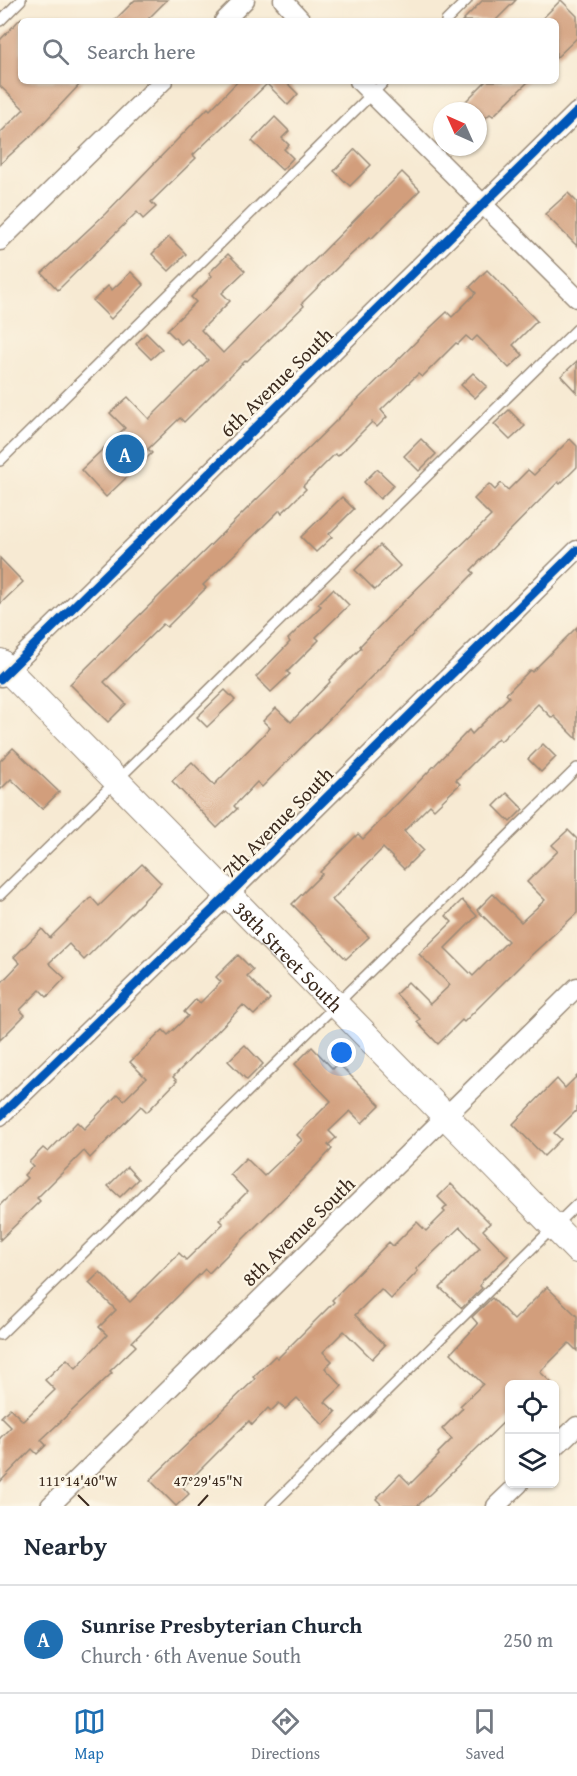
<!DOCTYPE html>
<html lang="en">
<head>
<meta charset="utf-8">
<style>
	:root { --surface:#fff; --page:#f6f6f7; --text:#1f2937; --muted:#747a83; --line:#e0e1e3; --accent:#1f6fb2 }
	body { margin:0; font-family:"Gentium Book Plus",serif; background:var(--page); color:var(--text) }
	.controls { position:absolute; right:18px; bottom:18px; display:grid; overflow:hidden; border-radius:9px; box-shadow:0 2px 4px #0004 }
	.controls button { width:54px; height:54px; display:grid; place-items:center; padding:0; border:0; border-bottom:2px solid var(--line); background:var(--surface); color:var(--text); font:30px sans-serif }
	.compass { position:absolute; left:433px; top:102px; width:54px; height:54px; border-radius:50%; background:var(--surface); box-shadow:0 2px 4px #0004; rotate:315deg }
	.you { position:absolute; left:342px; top:1053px; width:21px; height:21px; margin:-15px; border:4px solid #fff; border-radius:50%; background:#1a73e8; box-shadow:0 0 0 9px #1a73e833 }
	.badge { display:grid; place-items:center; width:39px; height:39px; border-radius:50%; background:var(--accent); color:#fff; font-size:20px; font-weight:700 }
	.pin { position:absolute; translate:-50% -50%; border:3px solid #fff; box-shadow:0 2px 6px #0006 }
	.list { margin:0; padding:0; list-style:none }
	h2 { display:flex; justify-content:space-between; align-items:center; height:78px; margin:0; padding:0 24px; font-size:26px }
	h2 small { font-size:20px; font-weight:400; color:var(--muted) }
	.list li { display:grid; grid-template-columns:39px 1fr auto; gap:18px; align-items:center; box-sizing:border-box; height:108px; padding:0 24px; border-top:2px solid var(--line) }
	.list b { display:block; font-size:22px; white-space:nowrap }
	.list p { margin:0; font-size:20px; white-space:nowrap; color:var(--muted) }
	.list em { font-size:20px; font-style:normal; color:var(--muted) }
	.icon { flex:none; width:33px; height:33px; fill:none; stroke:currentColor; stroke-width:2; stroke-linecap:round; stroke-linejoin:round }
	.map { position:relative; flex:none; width:577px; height:1506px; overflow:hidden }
	.search { position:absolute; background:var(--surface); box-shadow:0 2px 4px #0004; left:18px; right:18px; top:18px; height:66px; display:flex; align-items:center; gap:15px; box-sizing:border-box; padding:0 21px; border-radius:9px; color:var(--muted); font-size:22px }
	.sheet { height:186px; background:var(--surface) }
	nav { display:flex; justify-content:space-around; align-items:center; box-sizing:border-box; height:84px; border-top:2px solid var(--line); background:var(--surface); font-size:16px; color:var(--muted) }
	nav a { display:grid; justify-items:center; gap:3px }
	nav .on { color:var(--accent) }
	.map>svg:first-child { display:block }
</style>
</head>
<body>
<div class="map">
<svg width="577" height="1506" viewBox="0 0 577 1506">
	<rect width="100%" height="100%" fill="#fcf5e5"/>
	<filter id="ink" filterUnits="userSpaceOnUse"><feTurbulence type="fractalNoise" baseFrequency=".0167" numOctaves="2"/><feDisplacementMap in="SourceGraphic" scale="12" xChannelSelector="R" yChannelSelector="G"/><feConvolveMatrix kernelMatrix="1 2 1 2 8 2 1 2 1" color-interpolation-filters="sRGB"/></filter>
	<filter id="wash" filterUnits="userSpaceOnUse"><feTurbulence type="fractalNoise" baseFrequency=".008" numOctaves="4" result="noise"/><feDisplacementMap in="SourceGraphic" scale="24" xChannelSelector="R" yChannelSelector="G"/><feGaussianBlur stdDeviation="1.35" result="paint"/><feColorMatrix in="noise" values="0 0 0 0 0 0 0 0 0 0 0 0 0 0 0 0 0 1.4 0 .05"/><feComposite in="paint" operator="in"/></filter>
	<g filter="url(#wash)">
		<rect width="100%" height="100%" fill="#f7ead3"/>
		<g id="blocks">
			<g fill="#d29e7b">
				<polygon points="135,0 167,0 146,21 114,21"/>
				<polygon points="483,0 516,0 495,21 462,21"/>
				<polygon points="561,0 577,16 577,38 556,58 556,21 540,21"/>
				<polygon points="21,18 21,81 83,81 34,133 0,164 0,133 24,109 0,86 0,40"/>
				<polygon points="238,81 285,81 298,94 288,105 267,84 193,155 196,158 151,202 156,207 143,219 137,212 58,290 42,273 105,214 208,108 210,110"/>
				<polygon points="486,81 529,81 493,116 490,114 482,121 478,117 478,111 472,111 464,103"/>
				<polygon points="275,117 289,131 282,138 289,145 284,149 293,158 282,170 252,141"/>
				<polygon points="355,149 371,165 350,186 334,171"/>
				<polygon points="402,172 420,190 371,239 370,237 341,264 302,303 304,306 247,361 246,360 184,422 180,418 148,449 152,453 106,497 81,470 125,428 110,413 128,397 149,419 208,360 187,339 181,344 167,330 196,302 191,297 212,276 209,273 228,254 245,271 222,293 230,301 201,330 223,353"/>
				<polygon points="568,193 577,202 577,246 545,214"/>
				<polygon points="169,237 186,254 169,271 152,254"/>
				<polygon points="487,270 537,321 513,345 523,355 509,368 477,336 472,341 466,336 458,344 456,343 422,377 418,374 381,410 387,417 377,427 372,422 338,456 335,454 303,486 306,489 282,513 280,510 203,585 206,588 167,627 163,624 104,682 126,704 108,722 70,684 431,327 447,312 452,317 476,293 470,287"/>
				<polygon points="131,272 144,285 111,319 93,301 108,286 112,290"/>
				<polygon points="146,333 162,349 151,359 136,344"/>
				<polygon points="577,361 577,393 561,376"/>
				<polygon points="473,373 487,386 475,398 461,385"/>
				<polygon points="509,410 525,426 510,440 494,424"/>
				<polygon points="421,439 436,454 419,471 404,456"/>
				<polygon points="570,439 577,446 577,467 560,484 558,482 471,570 474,573 262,787 257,782 234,806 237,809 217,828 172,781 192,762 214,785 270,728 263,721 276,708 291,722 330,682 329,680 361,648 360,646 392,613 491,516 474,499 489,484 495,490 501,483 508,490 528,470 534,475"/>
				<polygon points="377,469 394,485 380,499 364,482"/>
				<polygon points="342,497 354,509 329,534 332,537 316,552 301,537"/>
				<polygon points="380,545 400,566 375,590 355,570"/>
				<polygon points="0,558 23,582 0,604"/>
				<polygon points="333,589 349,605 316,637 319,640 287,672 290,674 271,692 256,677 290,642 288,639 321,606 318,604"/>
				<polygon points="577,627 577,739 554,716 552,718 538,704 501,741 498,738 456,780 460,784 434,809 430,805 404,831 423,850 404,869 383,848 332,900 369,937 346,959 292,904 322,874 320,872 358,834 363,839 469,730 472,734 509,697 506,694 530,670 532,672"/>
				<polygon points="225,690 235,700 207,727 197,717"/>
				<polygon points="543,744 556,757 541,772 528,759"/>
				<polygon points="13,748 59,792 42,809 11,779 0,790 0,761"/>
				<polygon points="507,793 523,809 510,822 494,806"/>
				<polygon points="568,830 577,839 577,913 526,960 464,1022 462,1020 438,1044 417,1022 420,1019 396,994 408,982 430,1004 450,985 419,954 452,922 446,916 462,900 477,916 445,948 473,976 508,941 477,910 493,894 521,922 545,900 527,882 558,851 552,845"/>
				<polygon points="142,864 161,883 84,960 69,944 49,963 65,978 47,997 40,990 20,1010 25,1015 0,1040 0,984 20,963 14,957 42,929 50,938 91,897 99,906"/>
				<polygon points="238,955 253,970 247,976 270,999 254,1015 243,1005 173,1077 177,1081 147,1112 141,1106 90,1158 84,1151 37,1198 40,1201 0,1240 0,1205 27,1178 24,1175 33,1166 29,1162 43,1148 48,1152 77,1122 84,1129 118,1094 124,1100 146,1078 130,1062 163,1030 168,1035 188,1016 184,1012 196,999 200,1003 221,982 216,977"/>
				<polygon points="245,1045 263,1064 247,1080 228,1061"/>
				<polygon points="312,1047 333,1069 338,1063 380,1105 362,1123 350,1111 329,1131 336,1138 328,1145 332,1149 308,1174 209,1273 205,1269 132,1342 136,1346 110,1371 112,1373 41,1440 46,1445 37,1454 32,1449 0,1482 0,1438 11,1427 1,1417 10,1408 23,1421 55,1390 45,1380 67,1359 76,1368 107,1335 99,1327 116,1310 89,1283 100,1272 130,1302 179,1253 186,1260 223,1224 219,1220 247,1192 230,1174 246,1158 264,1176 302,1140 297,1135 331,1101 295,1064"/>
				<polygon points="577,1076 577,1110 554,1133 561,1139 544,1156 513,1124 557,1079 565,1088"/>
				<polygon points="127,1167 138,1179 120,1197 108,1186"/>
				<polygon points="451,1184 490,1223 483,1230 508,1256 482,1281 480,1286 482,1288 462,1308 440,1288 480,1248 460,1227 416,1269 418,1271 391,1299 381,1289 355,1315 385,1345 372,1359 344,1331 323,1352 332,1361 325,1368 342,1386 325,1402 336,1412 323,1425 297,1398 285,1409 279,1403 271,1411 268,1408 252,1425 249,1421 183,1487 189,1494 176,1506 150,1480 255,1379 253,1377 275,1356 278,1358 334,1302 332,1300 389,1242 393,1246 417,1222 426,1231 445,1212 443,1210 447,1206 438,1197"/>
				<polygon points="547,1287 577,1316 577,1351 569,1343 540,1372 553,1384 510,1384 510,1416 431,1493 417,1506 383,1506 376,1499 400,1474 410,1484 439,1455 438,1453 452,1439 442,1429 463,1408 460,1406 483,1384 451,1353 478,1324 472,1317 492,1298 514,1320"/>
			</g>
		</g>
	</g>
	<g filter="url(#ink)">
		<use href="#blocks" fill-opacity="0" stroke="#998a78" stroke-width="1.5"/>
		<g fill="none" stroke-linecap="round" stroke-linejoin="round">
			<g stroke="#998a78" stroke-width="12">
				<g id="service">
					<polyline points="0,21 21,0"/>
					<polyline points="446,21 467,0"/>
					<polyline points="0,461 385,81"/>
					<polyline points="0,895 577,329"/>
					<polyline points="0,1335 577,768"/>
					<polyline points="271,1506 577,1204"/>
				</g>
			</g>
			<g stroke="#998a78" stroke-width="21">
				<g id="minor">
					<polyline points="283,0 302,21"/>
					<polyline points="224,21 245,0"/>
					<polyline points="359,81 577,298"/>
					<polyline points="0,241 163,81"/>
					<polyline points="1,677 577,112"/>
					<polyline points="0,1116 229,894 577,550"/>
					<polyline points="554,1448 577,1426"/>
					<polyline points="50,1506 577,987"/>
					<polyline points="496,1506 519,1484"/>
				</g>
			</g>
			<g stroke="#998a78" stroke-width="28">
				<g id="secondary">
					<path id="s1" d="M0,662L577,1250"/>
				</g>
			</g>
			<use href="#service" stroke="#fff" stroke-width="9"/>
			<use href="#minor" stroke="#fff" stroke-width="18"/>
			<use href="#secondary" stroke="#fff" stroke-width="26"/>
			<g stroke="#fcf5e5" stroke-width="13">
				<g id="cycleway">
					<polyline points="0,679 577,112"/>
					<polyline points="0,1116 229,894 577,550"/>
				</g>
			</g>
			<use href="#cycleway" stroke="#0057b8" stroke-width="9"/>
		</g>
	</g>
	<path fill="none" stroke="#3b2a1e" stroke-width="2" d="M78,1495L89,1506M198,1506L208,1495"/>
	<g text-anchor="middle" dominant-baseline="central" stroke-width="4.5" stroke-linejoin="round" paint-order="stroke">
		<g font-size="20" fill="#3b2a1e" stroke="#fcf5e5">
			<text transform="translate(276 382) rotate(-44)">6th Avenue South</text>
			<text transform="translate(277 822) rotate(-45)">7th Avenue South</text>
			<text stroke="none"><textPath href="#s1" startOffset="412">38th Street South</textPath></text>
			<text transform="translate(298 1231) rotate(-44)">8th Avenue South</text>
		</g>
	</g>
	<g font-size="15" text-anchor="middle" fill="#3b2a1e" stroke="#fcf5e5" stroke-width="4.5" stroke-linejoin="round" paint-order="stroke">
		<text x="208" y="1486">47°29'45"N</text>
		<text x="78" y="1486">111°14'40"W</text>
	</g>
</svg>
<div class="controls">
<button><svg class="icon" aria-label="locate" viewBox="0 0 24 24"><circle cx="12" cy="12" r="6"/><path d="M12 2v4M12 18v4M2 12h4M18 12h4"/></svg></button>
<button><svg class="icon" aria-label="layers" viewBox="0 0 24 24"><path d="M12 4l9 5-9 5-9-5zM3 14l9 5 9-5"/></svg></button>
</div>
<svg class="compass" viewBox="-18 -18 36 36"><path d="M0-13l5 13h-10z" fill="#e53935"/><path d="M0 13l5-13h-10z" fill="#747a83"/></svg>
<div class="you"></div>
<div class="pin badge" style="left:125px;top:454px">A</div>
<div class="search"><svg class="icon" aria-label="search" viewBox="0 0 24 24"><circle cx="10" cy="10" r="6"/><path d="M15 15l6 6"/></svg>Search here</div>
</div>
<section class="sheet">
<h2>Nearby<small></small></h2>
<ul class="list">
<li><span class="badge">A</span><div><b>Sunrise Presbyterian Church</b><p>Church · 6th Avenue South</p></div><em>250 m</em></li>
</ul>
</section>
<nav>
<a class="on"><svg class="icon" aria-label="map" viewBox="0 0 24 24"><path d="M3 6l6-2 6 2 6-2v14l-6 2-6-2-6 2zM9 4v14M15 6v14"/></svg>Map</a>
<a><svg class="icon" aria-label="directions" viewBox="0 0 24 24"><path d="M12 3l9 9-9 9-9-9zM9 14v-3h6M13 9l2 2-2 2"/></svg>Directions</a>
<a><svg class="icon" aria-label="saved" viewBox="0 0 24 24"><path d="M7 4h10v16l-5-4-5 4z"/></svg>Saved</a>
</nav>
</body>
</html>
